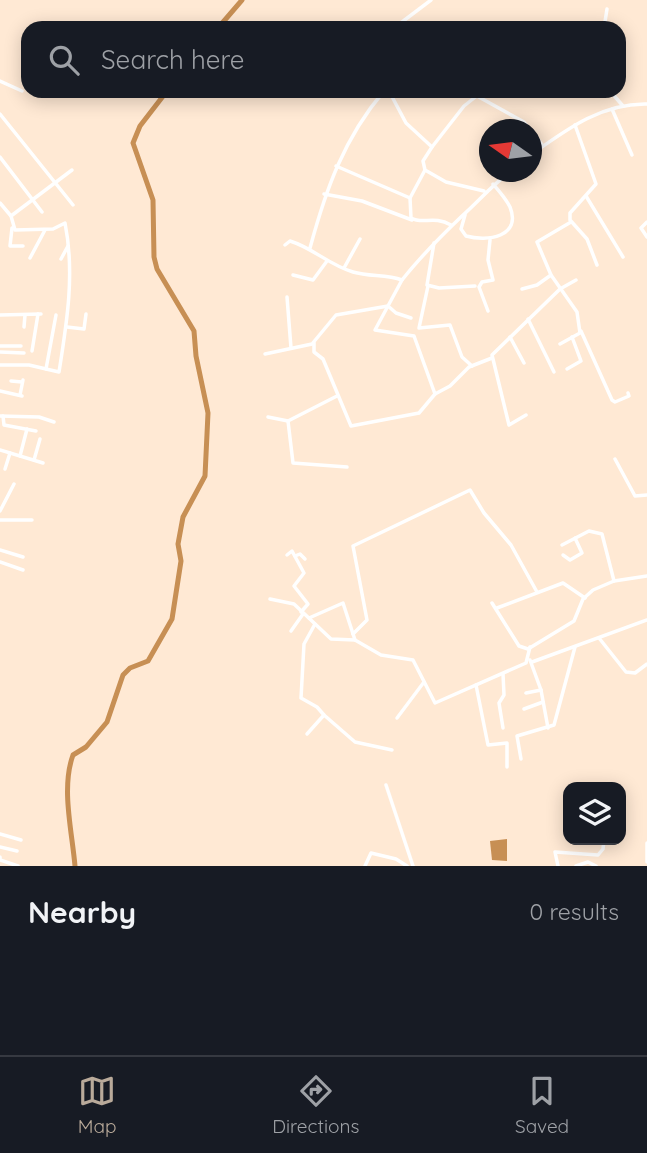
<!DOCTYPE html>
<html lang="en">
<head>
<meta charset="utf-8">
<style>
	:root { --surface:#171b24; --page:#242831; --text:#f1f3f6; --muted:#9ea1a6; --line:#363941; --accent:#b9aa9a }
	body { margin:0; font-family:Quicksand,sans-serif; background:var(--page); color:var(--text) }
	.controls { position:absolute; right:21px; bottom:21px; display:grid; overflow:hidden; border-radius:14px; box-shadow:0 4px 18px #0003 }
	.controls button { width:63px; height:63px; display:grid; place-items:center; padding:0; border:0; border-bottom:2px solid var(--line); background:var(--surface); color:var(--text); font:35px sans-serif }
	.compass { position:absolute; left:479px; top:119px; width:63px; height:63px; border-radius:50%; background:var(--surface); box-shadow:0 4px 18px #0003; rotate:284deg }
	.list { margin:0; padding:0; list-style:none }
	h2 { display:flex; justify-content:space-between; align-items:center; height:91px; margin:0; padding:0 28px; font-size:30px }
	h2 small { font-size:23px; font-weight:400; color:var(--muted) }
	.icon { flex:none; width:38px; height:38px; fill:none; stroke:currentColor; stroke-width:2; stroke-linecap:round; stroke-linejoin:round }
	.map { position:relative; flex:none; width:647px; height:866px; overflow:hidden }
	.search { position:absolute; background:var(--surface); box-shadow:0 4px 18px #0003; left:21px; right:21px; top:21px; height:77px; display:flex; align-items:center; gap:18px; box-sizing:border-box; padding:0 24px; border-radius:21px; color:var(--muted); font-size:26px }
	.sheet { height:189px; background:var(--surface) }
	nav { display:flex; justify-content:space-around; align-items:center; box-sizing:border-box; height:98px; border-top:2px solid var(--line); background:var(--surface); font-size:19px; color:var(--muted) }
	nav a { display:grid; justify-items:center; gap:4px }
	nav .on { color:var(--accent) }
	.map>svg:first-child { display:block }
</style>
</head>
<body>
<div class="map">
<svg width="647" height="866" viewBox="0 0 647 866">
	<rect width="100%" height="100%" fill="#ffe9d4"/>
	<polygon fill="#c78f54" points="507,839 507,861 492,860 490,841"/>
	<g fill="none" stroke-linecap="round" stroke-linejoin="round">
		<g stroke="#c78f54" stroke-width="5">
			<polyline points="218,28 242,0"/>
			<path d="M75,866C72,831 61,788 73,755L86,747L107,722L123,675L130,668L148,661L172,619L181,561L178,544L183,517L205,476L208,413L196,356L194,331L157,269L154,257L153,200L133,143L140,126L167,91"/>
		</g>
		<g stroke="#fff" stroke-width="3.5">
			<polyline points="394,28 431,0"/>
			<polyline points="604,28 607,9"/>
			<polyline points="0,81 22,91"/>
			<polyline points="389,91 406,123 432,147 423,161 425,170 446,182 484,191"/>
			<polyline points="533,91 535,93"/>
			<polyline points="610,91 623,106"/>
			<polyline points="477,96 524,122 530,130"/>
			<polyline points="612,109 632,155"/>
			<polyline points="0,114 73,205"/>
			<polyline points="575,125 596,184 570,213 570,220 587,239 597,265"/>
			<polyline points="532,131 543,146"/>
			<polyline points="432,147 464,106 483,91"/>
			<path d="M532,154C567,129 602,103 647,104"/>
			<polyline points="0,157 42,212"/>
			<polyline points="336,166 410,198"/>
			<path d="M425,170L410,198L411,218C423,225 433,215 451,225"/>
			<polyline points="324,194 362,201 412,220"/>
			<polyline points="586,196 623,257"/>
			<path d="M0,203L11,216L15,230L53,229L65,223C75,273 67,322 59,372L29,365H0"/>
			<path d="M465,215L461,229L466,236C487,242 522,237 510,207C506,199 499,191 493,184"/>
			<polyline points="11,216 72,170"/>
			<polyline points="647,222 641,228 647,237"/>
			<polyline points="12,228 10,246 23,246"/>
			<polyline points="434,243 427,285 439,288 475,286"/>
			<path d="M285,245L290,241C313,248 329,265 353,272C370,277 386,274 402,280C421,256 440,237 462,216C479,201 491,186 510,172"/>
			<path d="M310,248C326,189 344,138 384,91"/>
			<polyline points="30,258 45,230"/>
			<polyline points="61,259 68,246"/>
			<polyline points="344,268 360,239"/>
			<polyline points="293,275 313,280 327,261"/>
			<polyline points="402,280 375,330 414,336 435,394 450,386 469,367 492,358"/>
			<polyline points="428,286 419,328 450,325 462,357 472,366"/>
			<polyline points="522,289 537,285 551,275"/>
			<polyline points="287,297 291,348"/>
			<polyline points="488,311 479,287 482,282 493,280 488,260 490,240"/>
			<polyline points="0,315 41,314"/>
			<polyline points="528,319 554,372"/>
			<polyline points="24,327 25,315"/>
			<polyline points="67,327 84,329 86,314"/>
			<polyline points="581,331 612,400 615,402 629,396 628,393"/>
			<polyline points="510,337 524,363"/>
			<polyline points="314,343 314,352 323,359 351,426 419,413 435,394"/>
			<polyline points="560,344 580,333 577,312 551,275 537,242 571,222"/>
			<polyline points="0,346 21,346"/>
			<polyline points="32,351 38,314"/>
			<polyline points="0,352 24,353"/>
			<polyline points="265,354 312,344 336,315 388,306 396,313 411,318"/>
			<polyline points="46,369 56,315"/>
			<polyline points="567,369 581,361 572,337"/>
			<polyline points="11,381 22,382"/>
			<polyline points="0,391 22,396"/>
			<polyline points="20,395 23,380"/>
			<polyline points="337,396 288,421 293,463 347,467"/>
			<polyline points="526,415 509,425 492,355 560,289 576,280"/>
			<polyline points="0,416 39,417 54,422"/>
			<polyline points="3,416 4,425 36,431"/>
			<polyline points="268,417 288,421"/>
			<polyline points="0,450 43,463"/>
			<polyline points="20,456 27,429"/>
			<polyline points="615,459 635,496 647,495"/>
			<polyline points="34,460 40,439"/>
			<polyline points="5,469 10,453"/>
			<polyline points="0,511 14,484"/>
			<polyline points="0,520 32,520"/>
			<polyline points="562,545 589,531 602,534 614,581"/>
			<polyline points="0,550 23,557"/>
			<polyline points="287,555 292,551 304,573 294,586 308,604 301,612"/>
			<polyline points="563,555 570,560 582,553 575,538"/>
			<polyline points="295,556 300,554 305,559"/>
			<polyline points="0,562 23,570"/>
			<polyline points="270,599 294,604 331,639 355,640 381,655 413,660 435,703 526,663 530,647"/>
			<polyline points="492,603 519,646 528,649 574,621 583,599 593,590 614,581 647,576"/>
			<polyline points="497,608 563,583 585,598"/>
			<polyline points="309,618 343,603 355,640"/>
			<polyline points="315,624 304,644 301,698 317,707 324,715"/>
			<polyline points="291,631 303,614"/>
			<polyline points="353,634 367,620 353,546 470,490 484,513 511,545 537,592"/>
			<polyline points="599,638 626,672 635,673 647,664"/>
			<polyline points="530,660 541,690 548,728"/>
			<polyline points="532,662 647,620"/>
			<polyline points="503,674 504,695 499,703 503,728"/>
			<polyline points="476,685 488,745 507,743 507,767"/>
			<polyline points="526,693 541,690"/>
			<polyline points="524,709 543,702"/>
			<polyline points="397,718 424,682"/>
			<polyline points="307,734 324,715 355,742 392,750"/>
			<polyline points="521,759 517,736 554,725 575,647"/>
			<polyline points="386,785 413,866"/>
			<polyline points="0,834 21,840"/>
			<polyline points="647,843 647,862"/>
			<polyline points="0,847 17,851"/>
			<polyline points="0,857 0,860 18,866"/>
			<polyline points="365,866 371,853 396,859 407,866"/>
			<polyline points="558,866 555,852 598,855 603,849 604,840"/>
			<polyline points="576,866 588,862 596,866"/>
		</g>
	</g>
</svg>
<div class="controls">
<button><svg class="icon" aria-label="layers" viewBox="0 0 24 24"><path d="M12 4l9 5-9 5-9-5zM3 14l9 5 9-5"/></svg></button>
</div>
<svg class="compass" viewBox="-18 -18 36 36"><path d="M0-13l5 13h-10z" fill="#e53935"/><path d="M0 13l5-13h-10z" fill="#9ea1a6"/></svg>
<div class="search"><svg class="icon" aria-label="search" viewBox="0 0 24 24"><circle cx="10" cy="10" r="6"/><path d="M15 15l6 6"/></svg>Search here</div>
</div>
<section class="sheet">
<h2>Nearby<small>0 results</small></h2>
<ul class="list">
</ul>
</section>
<nav>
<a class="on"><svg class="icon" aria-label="map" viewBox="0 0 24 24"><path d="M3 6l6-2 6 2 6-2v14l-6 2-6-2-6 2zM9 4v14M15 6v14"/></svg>Map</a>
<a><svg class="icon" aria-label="directions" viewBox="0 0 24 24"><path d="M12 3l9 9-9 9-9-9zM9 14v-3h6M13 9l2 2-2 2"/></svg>Directions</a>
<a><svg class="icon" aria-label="saved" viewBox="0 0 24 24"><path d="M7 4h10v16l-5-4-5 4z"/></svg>Saved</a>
</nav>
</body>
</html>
